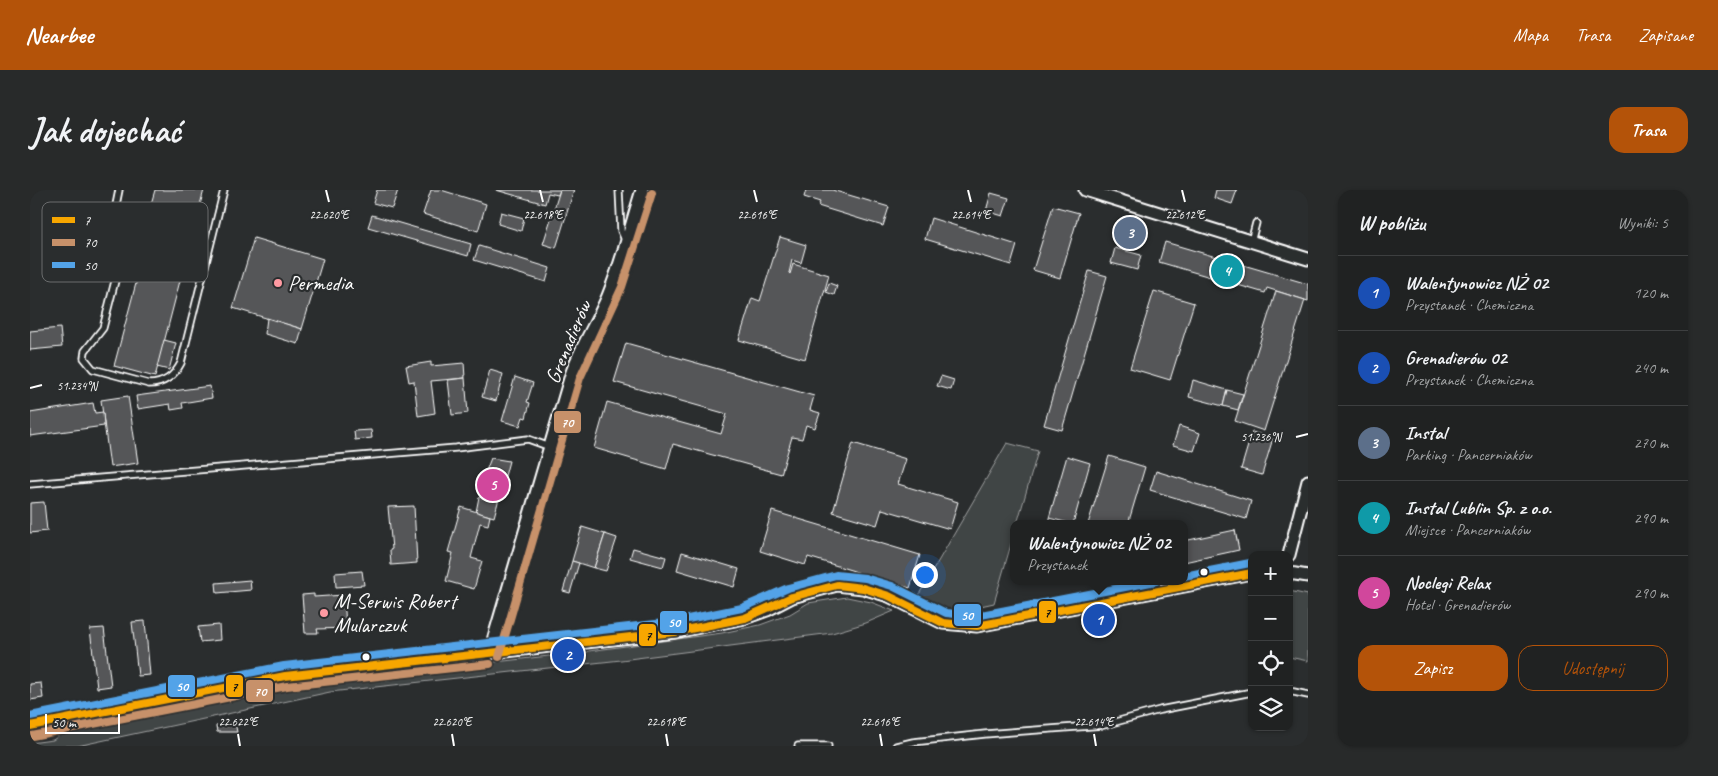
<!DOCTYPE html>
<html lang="pl">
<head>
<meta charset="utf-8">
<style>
	:root { --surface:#202222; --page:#282a2a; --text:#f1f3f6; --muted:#a2a4a5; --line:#3d3f40; --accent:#b45309 }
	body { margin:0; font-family:Caveat,sans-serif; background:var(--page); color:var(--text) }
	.controls { position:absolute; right:15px; bottom:15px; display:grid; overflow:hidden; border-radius:10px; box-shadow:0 1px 4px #0004 }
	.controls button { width:45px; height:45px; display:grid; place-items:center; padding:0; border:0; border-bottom:1px solid var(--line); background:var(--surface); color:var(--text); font:25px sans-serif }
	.scale { position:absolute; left:15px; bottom:12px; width:75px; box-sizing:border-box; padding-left:5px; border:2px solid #fff; border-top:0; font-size:14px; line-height:18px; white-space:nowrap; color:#fff; -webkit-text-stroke:4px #2a2d2e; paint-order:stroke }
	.you { position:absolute; left:894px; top:384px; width:18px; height:18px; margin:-12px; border:4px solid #fff; border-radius:50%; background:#1a73e8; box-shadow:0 0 0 8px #1a73e833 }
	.badge { display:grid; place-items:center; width:32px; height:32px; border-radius:50%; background:var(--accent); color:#fff; font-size:16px; font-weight:700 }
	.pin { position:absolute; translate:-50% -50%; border:2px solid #fff; box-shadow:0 1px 5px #0006 }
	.popup { position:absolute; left:980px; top:330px; width:178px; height:65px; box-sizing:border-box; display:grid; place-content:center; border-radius:10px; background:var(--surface); filter:drop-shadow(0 1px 4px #0005); font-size:16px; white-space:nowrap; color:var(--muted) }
	.popup b { font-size:19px; color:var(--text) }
	.popup::after { content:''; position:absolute; left:50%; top:100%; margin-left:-10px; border:10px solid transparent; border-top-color:var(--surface) }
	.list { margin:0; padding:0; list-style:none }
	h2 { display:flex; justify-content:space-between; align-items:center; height:65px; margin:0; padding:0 20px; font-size:21px }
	h2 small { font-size:16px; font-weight:400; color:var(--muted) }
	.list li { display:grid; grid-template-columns:32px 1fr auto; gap:15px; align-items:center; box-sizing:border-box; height:75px; padding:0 20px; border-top:1px solid var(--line) }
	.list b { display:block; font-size:19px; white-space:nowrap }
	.list p { margin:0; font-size:16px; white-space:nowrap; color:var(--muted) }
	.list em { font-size:16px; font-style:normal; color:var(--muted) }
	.actions { display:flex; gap:10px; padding:15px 20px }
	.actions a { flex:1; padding:11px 0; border:1px solid var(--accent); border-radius:15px; text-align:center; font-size:18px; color:var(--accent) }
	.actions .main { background:var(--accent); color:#fff }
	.icon { flex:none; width:28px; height:28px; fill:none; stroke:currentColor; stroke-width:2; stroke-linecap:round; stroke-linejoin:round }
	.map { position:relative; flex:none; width:1278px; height:556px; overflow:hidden; border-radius:15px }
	header { display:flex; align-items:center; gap:30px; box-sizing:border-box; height:70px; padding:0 25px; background:var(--accent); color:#fff }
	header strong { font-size:24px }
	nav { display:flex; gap:28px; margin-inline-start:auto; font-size:18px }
	.intro { display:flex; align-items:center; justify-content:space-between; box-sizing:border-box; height:120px; padding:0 30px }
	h1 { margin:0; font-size:35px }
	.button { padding:12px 22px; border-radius:15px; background:var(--accent); color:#fff; font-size:18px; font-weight:700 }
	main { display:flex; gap:30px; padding:0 30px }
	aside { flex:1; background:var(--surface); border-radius:15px; box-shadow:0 1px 4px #0004 }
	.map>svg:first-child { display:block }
</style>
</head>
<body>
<header>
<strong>Nearbee</strong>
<nav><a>Mapa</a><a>Trasa</a><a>Zapisane</a></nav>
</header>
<div class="intro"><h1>Jak dojechać</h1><a class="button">Trasa</a></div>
<main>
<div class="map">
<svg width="1278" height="556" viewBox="0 0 1278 556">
	<rect width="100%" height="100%" fill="#2a2d2e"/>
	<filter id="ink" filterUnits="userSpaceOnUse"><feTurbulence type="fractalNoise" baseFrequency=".02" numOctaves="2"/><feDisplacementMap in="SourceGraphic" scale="10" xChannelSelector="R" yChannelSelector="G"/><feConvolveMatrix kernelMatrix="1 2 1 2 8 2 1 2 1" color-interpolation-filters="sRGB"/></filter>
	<g filter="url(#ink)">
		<g fill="#414445" stroke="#a0a2a2">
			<polygon points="977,253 1008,261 987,334 984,334 984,344 964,413 946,417 941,430 888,406"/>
			<polygon points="1259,401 1278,405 1278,471 1259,467"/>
			<path d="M817,407L841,412L864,421L836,433L802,443L591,470L300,502L47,556H0V553L23,550L39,538L138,516L168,515L223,499L519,466C530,473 549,468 559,461L692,443L730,435L760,424L778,413Z"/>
		</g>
		<g fill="#555758" stroke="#fff">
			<polygon points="125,0 174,0 165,33 119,21"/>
			<polygon points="347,0 368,0 362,18 343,13"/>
			<polygon points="401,0 411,0 456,14 448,41 393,24"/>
			<polygon points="466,0 530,0 528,5 518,3 515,14"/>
			<polygon points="530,0 544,0 526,58 513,54"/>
			<polygon points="776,0 802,0 859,17 853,36 788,16 790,12 774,7"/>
			<polygon points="1186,0 1207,0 1202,14 1184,8"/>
			<polygon points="961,3 979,8 973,26 956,21"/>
			<polygon points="1023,16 1049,23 1030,88 1003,80"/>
			<polygon points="125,22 165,33 125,187 84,176"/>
			<polygon points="471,22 494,28 491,41 468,34"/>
			<polygon points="342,25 441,54 438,66 338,37"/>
			<polygon points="901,28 987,55 981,75 895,49"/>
			<polygon points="750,47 776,55 771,73 762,70 759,83 760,84 763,74 799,85 775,169 709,150 722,108 730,111"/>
			<polygon points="224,48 293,69 272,139 203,118"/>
			<polygon points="1135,52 1278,94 1278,111 1237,98 1235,103 1129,72"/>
			<polygon points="449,56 520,78 516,92 444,70"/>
			<polygon points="1085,58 1111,65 1107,80 1081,73"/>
			<polygon points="1059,81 1077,86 1032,240 1014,235"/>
			<polygon points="799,93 807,96 804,105 796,102"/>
			<polygon points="1124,101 1164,113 1140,190 1100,178"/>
			<polygon points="1246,101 1275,110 1234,241 1205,231"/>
			<polygon points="237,128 272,139 268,154 235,144"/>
			<polygon points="30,138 32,157 0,160 0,141"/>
			<polygon points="134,150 146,153 139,180 127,177"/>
			<polygon points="596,153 784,206 780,220 790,223 785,238 776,235 772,249 762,247 751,284 643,254 636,279 564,258 577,212 691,244 697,224 584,192"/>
			<polygon points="401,172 401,176 434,173 435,188 401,191 405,223 388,226 384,191 379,192 376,176"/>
			<polygon points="460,180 473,184 466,211 452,207"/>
			<polygon points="911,186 924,190 921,200 907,196"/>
			<polygon points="485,187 503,193 497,212 500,213 496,228 493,227 490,236 472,231"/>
			<polygon points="435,188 438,223 422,225 418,190"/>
			<polygon points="1163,190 1197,200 1193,216 1159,207"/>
			<polygon points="180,196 182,208 152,213 153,218 141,220 140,214 108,219 106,206"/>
			<polygon points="1197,200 1213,204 1208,220 1193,216"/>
			<polygon points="98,206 108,273 80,277 71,210"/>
			<polygon points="63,213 65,223 73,222 74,236 0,246 0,223"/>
			<polygon points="1149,236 1170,243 1164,261 1143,255"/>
			<polygon points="341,240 342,248 325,250 324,241"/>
			<polygon points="1222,242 1243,248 1232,285 1211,279"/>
			<polygon points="823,253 876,269 868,294 928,312 920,339 852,319 847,335 803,322"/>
			<polygon points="1037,266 1060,273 1043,334 1019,328"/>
			<polygon points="1079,266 1115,277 1098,334 1058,334"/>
			<polygon points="461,268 479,271 464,327 446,322 449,307 455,309 456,305 451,304 456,285 461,287 462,283 456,281"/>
			<polygon points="1126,281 1221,311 1216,329 1120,300"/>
			<polygon points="14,312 17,341 0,343 0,313"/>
			<polygon points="384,316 387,373 361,375 360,360 362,359 358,317"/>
			<polygon points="431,317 460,326 458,335 450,333 441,368 452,371 444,399 416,391 423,363 418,362"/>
			<polygon points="742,321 890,365 880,398 778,367 775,375 730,361"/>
			<polygon points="552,337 575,344 564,378 542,371"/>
			<polygon points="1205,340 1209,360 1154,372 1154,351"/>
			<polygon points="575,344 587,348 576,381 564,378"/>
			<polygon points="603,358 636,367 633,377 600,368"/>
			<polygon points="652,362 709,379 704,397 647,380"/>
			<polygon points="542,371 549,373 540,403 533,401"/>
			<polygon points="332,381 334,395 306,397 305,383"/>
			<polygon points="220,390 221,400 187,403 186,393"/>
			<polygon points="284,404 284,407 314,405 316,438 287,439 288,443 275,443 272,405"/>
			<polygon points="115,431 120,485 108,486 102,432"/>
			<polygon points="189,435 190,450 170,452 168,437"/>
			<polygon points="74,438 81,496 67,498 60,439"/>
			<polygon points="11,493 13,508 0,510 0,494"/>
			<polygon points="205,532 207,542 187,542 186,536"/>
		</g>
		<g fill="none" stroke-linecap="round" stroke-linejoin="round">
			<g stroke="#fff" stroke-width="9">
				<g id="lane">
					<path d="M89,0L86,15L99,36L73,138L55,161L54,168L63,179L119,194C134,194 145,185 151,173L194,0"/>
					<polyline points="589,0 591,41 595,50"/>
					<polyline points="1221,52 1226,33"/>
					<polyline points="0,294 426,258 498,249 520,257"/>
					<polyline points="1259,501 1278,505"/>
					<polyline points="768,556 798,556"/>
					<polyline points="866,556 883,552 955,544 1074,535 1130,520 1222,502"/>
				</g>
			</g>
			<g stroke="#fff" stroke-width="15">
				<g id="street">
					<polyline points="1055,0 1278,69"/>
					<polyline points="1259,365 1278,291"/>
					<polyline points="1259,383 1278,386"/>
					<path d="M459,464L541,185C550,158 567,133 578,106C592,72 601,35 612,0"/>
					<polyline points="0,536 255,486 645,442 715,428 737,420 762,407 807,395 833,398 859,406 913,433 947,436 1222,383"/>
				</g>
			</g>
			<use href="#lane" stroke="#2a2d2e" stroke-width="5.5"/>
			<use href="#street" stroke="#2a2d2e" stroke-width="11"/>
			<g stroke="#2a2d2e" stroke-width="11">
				<polyline id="bus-1" points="0,536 255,486 645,442 715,428 762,407 807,395 833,398 859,406 913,433 947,436 1222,383"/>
			</g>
			<g stroke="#2a2d2e" stroke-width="11">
				<g id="bus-2">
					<polyline points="469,467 550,188 592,97 622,3"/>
					<polyline points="2,546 257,496 460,474"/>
				</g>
			</g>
			<g stroke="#2a2d2e" stroke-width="11">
				<g id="bus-3">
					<polyline points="1154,386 1220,373"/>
					<polyline points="0,526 254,476 643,432 712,418 758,398 806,385 835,388 862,396 916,423 946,426 1126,391"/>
				</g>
			</g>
			<use href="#bus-1" stroke="#f7a600" stroke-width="8"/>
			<use href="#bus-2" stroke="#c7916a" stroke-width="8"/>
			<use href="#bus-3" stroke="#53a3e8" stroke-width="8"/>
		</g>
	</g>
	<path fill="none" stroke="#fff" stroke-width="2" d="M296,0L299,12M510,0L513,12M724,0L727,12M938,0L941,12M1152,0L1155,12M0,198L12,195M1266,247L1278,244M208,544L210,556M422,544L424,556M636,544L638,556M850,544L852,556M1064,544L1066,556"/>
	<g fill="#ff9aa2" stroke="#2a2d2e" stroke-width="2">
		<circle cx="248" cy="93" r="5"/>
		<circle cx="294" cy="423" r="5"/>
	</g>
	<g fill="#fff" stroke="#2a2d2e" stroke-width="2">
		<circle cx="1174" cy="382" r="4.5"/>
		<circle cx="336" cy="467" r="4.5"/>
	</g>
	<g text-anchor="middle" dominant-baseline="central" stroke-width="4.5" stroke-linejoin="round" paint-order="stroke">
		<g font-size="21" fill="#fff" stroke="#2a2d2e" text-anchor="start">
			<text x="258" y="93">Permedia</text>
			<text x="304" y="411">M-Serwis Robert<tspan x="304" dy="24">Mularczuk</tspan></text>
		</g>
		<g font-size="21" fill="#fff" stroke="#2a2d2e">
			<text transform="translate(538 152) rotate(-67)">Grenadierów</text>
		</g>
	</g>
	<rect x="12" y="12" width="166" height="80" rx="8" fill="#2a2d2e" stroke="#6a6c6d" stroke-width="1"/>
	<rect x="22" y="27" width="23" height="6" fill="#f7a600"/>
	<rect x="22" y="49" width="23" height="7" fill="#c7916a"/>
	<rect x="22" y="72" width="23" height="6" fill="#53a3e8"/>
	<g font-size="14" fill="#fff">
		<text x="54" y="35">7</text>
		<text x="54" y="57">70</text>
		<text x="54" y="80">50</text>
	</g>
	<g font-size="12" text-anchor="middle" fill="#fff" stroke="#2a2d2e" stroke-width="4.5" stroke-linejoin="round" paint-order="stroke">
		<text x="299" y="29">22.620°E</text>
		<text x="513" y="29">22.618°E</text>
		<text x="727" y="29">22.616°E</text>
		<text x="941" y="29">22.614°E</text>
		<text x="1155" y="29">22.612°E</text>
		<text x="47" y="200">51.234°N</text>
		<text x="1231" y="251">51.236°N</text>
		<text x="208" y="536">22.622°E</text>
		<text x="422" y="536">22.620°E</text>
		<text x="636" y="536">22.618°E</text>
		<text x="850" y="536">22.616°E</text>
		<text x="1064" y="536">22.614°E</text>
	</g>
	<g stroke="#2a2d2e" stroke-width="2">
		<rect x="523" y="220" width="29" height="24" rx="5" fill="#c7916a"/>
		<rect x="1008" y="410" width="19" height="24" rx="5" fill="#f7a600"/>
		<rect x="923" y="413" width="29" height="24" rx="5" fill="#53a3e8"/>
		<rect x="629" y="420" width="29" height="24" rx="5" fill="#53a3e8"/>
		<rect x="608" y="433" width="19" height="24" rx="5" fill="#f7a600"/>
		<rect x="195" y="484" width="19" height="24" rx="5" fill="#f7a600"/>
		<rect x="137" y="484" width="29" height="24" rx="5" fill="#53a3e8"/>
		<rect x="215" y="489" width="29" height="24" rx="5" fill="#c7916a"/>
	</g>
	<g font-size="14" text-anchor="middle" font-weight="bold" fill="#fff">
		<text x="537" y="237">70</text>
		<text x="937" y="430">50</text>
		<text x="644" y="437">50</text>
		<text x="152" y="501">50</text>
		<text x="230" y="506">70</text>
	</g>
	<g font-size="14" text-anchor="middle" font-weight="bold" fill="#111">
		<text x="1017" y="427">7</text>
		<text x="618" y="450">7</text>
		<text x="204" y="501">7</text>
	</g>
</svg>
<div class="controls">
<button>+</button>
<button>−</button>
<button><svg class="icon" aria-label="locate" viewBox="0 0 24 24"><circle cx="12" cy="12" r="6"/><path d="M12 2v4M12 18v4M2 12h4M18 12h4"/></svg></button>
<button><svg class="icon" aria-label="layers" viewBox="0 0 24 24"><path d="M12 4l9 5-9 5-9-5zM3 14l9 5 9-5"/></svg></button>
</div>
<div class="scale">50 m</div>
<div class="you"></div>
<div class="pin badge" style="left:1069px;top:430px;background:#1a4fb4">1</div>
<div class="popup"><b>Walentynowicz NŻ 02</b>Przystanek</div>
<div class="pin badge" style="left:538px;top:465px;background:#1a4fb4">2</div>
<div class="pin badge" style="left:1100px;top:43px;background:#5c6f8a">3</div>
<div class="pin badge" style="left:1197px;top:81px;background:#0f9aa8">4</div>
<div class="pin badge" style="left:463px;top:295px;background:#d1479c">5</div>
</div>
<aside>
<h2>W pobliżu<small>Wyniki: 5</small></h2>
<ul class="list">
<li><span class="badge" style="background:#1a4fb4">1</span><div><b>Walentynowicz NŻ 02</b><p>Przystanek · Chemiczna</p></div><em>120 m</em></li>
<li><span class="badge" style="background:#1a4fb4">2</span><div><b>Grenadierów 02</b><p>Przystanek · Chemiczna</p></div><em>240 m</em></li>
<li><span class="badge" style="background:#5c6f8a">3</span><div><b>Instal</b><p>Parking · Pancerniaków</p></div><em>270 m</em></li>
<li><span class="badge" style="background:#0f9aa8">4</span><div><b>Instal Lublin Sp. z o.o.</b><p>Miejsce · Pancerniaków</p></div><em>290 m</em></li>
<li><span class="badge" style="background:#d1479c">5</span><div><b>Noclegi Relax</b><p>Hotel · Grenadierów</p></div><em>290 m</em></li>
</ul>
<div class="actions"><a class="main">Zapisz</a><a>Udostępnij</a></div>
</aside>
</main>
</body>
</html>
